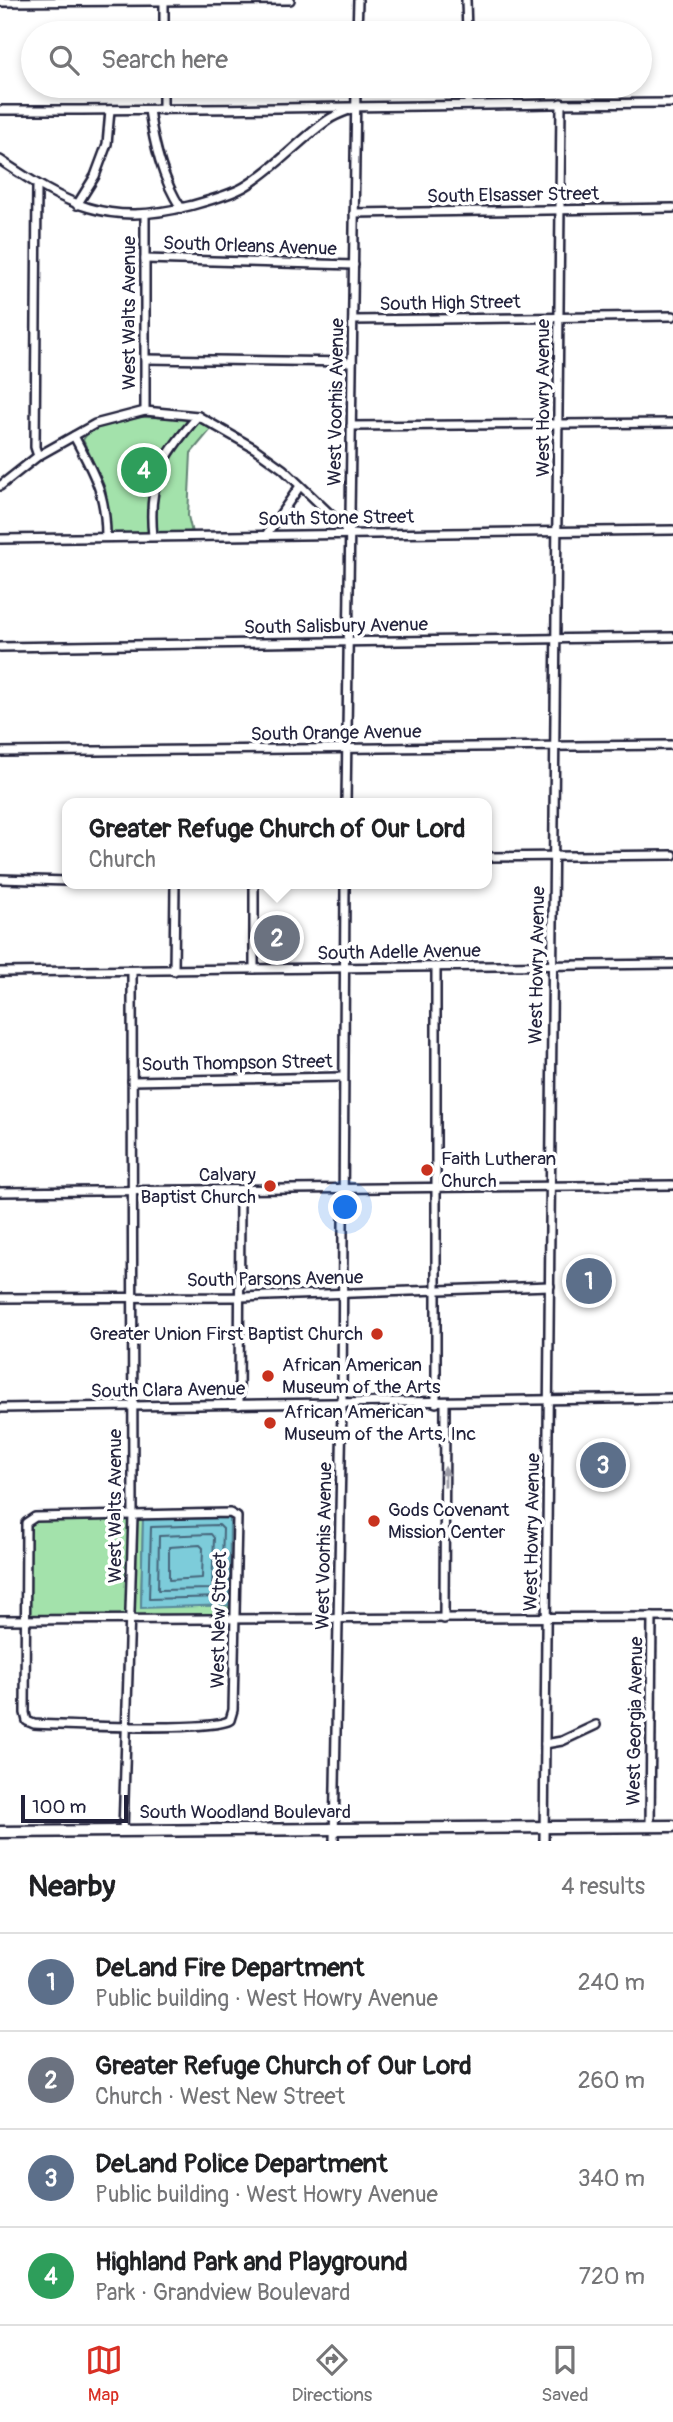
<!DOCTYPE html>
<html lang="en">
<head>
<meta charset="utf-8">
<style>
	:root { --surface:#fff; --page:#f2f2f2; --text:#202124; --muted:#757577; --line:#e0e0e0; --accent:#d93025 }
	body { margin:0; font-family:Pangolin,sans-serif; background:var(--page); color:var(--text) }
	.scale { position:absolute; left:21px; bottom:18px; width:107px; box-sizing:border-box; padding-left:7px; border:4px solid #22223b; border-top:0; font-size:19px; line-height:24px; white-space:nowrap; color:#22223b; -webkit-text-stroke:5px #fff; paint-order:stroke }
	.you { position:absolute; left:346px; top:1208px; width:24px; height:24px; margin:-18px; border:5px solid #fff; border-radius:50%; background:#1a73e8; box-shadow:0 0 0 10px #1a73e833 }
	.badge { display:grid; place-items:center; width:46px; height:46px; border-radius:50%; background:var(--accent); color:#fff; font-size:23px; font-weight:700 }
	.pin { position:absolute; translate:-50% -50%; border:4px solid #fff; box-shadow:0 2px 7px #0006 }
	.popup { position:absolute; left:62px; top:798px; width:430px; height:91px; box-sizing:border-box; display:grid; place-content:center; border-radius:14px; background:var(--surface); filter:drop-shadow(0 2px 5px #0005); font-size:23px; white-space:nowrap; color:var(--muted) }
	.popup b { font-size:26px; color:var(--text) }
	.popup::after { content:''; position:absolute; left:50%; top:100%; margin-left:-14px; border:14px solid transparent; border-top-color:var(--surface) }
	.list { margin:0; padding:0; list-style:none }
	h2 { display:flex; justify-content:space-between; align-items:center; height:91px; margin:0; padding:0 28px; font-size:30px }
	h2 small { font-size:23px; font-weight:400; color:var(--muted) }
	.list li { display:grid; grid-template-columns:46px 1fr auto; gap:21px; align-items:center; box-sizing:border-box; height:98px; padding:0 28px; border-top:2px solid var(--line) }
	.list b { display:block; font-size:26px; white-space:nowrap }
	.list p { margin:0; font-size:23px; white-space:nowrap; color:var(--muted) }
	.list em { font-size:23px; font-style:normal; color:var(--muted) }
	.icon { flex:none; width:38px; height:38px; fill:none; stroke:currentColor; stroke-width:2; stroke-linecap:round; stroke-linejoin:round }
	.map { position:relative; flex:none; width:673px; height:1841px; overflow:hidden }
	.search { position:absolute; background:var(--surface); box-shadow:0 4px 10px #0003; left:21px; right:21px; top:21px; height:77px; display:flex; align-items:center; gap:18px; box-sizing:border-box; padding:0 24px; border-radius:38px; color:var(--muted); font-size:26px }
	.sheet { height:483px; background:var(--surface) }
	nav { display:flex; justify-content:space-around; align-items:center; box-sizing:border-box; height:98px; border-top:2px solid var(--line); background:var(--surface); font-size:19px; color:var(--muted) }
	nav a { display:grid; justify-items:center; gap:4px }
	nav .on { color:var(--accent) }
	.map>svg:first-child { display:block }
</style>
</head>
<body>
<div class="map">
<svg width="673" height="1841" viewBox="0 0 673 1841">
	<rect width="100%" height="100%" fill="#fff"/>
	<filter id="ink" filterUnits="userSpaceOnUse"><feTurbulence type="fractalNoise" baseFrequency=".0143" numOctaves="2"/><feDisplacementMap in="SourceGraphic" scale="14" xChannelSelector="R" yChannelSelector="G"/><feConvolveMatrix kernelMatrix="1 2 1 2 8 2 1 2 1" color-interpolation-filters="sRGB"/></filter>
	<g filter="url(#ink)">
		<g fill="#a3e2ab" stroke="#628273" stroke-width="2">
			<path d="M135,417C161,417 188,416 212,428L191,453L188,516L192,533H111L105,488L83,440C92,423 117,422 135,417Z"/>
			<polygon points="143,1519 141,1607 229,1605 229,1615 134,1616 137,1520"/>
			<polygon points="128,1520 126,1616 30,1616 30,1525 35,1521"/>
		</g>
		<polygon fill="#7dccda" stroke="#59889a" stroke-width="2" points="230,1518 229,1605 141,1608 143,1519"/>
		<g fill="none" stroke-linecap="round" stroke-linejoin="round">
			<g stroke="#46667b" stroke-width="2">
				<polygon points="219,1525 223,1529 221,1597 149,1599 151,1527"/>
				<polygon points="211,1534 214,1538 212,1589 158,1590 159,1536"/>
				<polygon points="200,1545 203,1548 202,1578 169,1580 169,1547"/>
			</g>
			<g stroke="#22223b" stroke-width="12">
				<g id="minor">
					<polyline points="466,0 467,33"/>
					<polyline points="0,2 290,0"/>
					<polyline points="164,33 164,0"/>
					<polyline points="357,33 358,0"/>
					<polyline points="468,86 468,104"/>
					<path d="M0,110C224,111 449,104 673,103"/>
					<path d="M149,110C154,144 162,179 181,208"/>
					<polyline points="163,110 163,86"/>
					<path d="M0,160C67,205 107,227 189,206C207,201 228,196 244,187C275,169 299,140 328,120C335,115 344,112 352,109"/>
					<polyline points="37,186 35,447 38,456"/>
					<polyline points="77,205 95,176 107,144 110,110"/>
					<polyline points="354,213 673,208"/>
					<polyline points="145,259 354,265"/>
					<polyline points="353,320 673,316"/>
					<polyline points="145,359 352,362"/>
					<polyline points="145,411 145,215"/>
					<polyline points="351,426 673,423"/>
					<path d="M74,436C94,474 106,493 106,537"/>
					<polyline points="0,486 38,456 95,424 145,411 198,416 254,448 283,469 350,533"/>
					<polyline points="266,535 300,486"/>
					<path d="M153,536C147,481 163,456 198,416"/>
					<polyline points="0,539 673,530"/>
					<polyline points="0,647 673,637"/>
					<polyline points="0,752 673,745"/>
					<polyline points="346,803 356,86"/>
					<polyline points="487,857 673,855"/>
					<polyline points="0,879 67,881"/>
					<polyline points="254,969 254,884"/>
					<polyline points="174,971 175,884"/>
					<polyline points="0,972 673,964"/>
					<polyline points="132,1081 343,1077"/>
					<polyline points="0,1192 673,1185"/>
					<polyline points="0,1298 240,1297 550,1286"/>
					<polyline points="436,1403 436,968"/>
					<polyline points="239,1405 240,1190"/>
					<polyline points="0,1408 673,1398"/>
					<path d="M230,1513L237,1517L233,1710L230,1720C214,1732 63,1725 34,1724L27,1721L25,1713L26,1523L35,1517Z"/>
					<polyline points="444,1619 445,1402"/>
					<polyline points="0,1620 673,1617"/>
					<polyline points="545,1744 562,1741 596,1725"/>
					<polyline points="650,1826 652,1617"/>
					<polyline points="123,1831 133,1516 132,972"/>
					<polyline points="334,1841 342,1404 345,884"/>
					<polyline points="544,1841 561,103"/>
				</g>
			</g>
			<g stroke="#22223b" stroke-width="15">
				<polyline id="major" points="0,1832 673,1826"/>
			</g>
			<use href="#minor" stroke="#fff" stroke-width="7"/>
			<use href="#major" stroke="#fff" stroke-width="10"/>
		</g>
		<defs><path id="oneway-solid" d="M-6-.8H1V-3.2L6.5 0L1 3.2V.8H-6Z" transform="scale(1.75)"/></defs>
		<use fill="#9c9ca7" href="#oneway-solid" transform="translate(445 1477) rotate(-90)"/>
	</g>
	<g fill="#c8321e" stroke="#fff" stroke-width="2.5">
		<circle cx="427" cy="1170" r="7"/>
		<circle cx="270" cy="1186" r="7"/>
		<circle cx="377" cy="1334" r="7"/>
		<circle cx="268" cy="1376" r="7"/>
		<circle cx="270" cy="1423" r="7"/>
		<circle cx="374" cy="1521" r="7"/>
	</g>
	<g text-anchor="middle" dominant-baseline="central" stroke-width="7" stroke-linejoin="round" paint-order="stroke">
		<g font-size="19" fill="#22223b" stroke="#fff">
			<text transform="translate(513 195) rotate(-1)">South Elsasser Street</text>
			<text transform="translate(250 246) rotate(2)">South Orleans Avenue</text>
			<text transform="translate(450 303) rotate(-1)">South High Street</text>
			<text transform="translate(129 313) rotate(-90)">West Walts Avenue</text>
			<text transform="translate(543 398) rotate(-90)">West Howry Avenue</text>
			<text transform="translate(336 402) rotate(-89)">West Voorhis Avenue</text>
			<text transform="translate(336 518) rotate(-1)">South Stone Street</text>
			<text transform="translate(336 626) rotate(-1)">South Salisbury Avenue</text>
			<text transform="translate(336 733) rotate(-1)">South Orange Avenue</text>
			<text transform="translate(399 952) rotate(-1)">South Adelle Avenue</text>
			<text transform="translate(537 965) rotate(-89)">West Howry Avenue</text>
			<text transform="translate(237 1063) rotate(-1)">South Thompson Street</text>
			<text transform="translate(275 1279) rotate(-1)">South Parsons Avenue</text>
			<text transform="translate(168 1390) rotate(-1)">South Clara Avenue</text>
			<text transform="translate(115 1506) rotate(-90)">West Walts Avenue</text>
			<text transform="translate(532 1532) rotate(-89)">West Howry Avenue</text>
			<text transform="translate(324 1546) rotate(-89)">West Voorhis Avenue</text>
			<text transform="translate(219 1620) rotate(-89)">West New Street</text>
			<text transform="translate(635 1721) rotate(-89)">West Georgia Avenue</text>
			<text x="245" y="1812">South Woodland Boulevard</text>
		</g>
		<g font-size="19" fill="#22223b" stroke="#fff" text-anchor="start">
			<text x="441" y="1159">Faith Lutheran<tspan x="441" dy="22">Church</tspan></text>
			<text x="256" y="1175" text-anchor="end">Calvary<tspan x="256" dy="22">Baptist Church</tspan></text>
			<text x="363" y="1334" text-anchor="end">Greater Union First Baptist Church</text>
			<text x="282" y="1365">African American<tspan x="282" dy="22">Museum of the Arts</tspan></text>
			<text x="284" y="1412">African American<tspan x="284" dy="22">Museum of the Arts, Inc</tspan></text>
			<text x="388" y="1510">Gods Covenant<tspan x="388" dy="22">Mission Center</tspan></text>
		</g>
	</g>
</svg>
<div class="scale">100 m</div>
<div class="you"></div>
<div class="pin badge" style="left:589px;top:1281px;background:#5c6f8a">1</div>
<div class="pin badge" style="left:277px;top:938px;background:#6b7280">2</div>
<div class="popup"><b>Greater Refuge Church of Our Lord</b>Church</div>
<div class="pin badge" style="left:603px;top:1465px;background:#5c6f8a">3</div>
<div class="pin badge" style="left:144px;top:470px;background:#2e9e5b">4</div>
<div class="search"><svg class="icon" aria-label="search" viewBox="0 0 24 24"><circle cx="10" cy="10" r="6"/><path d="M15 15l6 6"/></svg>Search here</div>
</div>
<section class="sheet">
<h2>Nearby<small>4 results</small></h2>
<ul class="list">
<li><span class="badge" style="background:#5c6f8a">1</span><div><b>DeLand Fire Department</b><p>Public building · West Howry Avenue</p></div><em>240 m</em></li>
<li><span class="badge" style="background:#6b7280">2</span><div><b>Greater Refuge Church of Our Lord</b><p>Church · West New Street</p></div><em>260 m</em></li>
<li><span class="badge" style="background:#5c6f8a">3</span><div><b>DeLand Police Department</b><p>Public building · West Howry Avenue</p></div><em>340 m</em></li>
<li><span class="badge" style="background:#2e9e5b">4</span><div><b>Highland Park and Playground</b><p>Park · Grandview Boulevard</p></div><em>720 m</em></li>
</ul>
</section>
<nav>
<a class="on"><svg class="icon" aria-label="map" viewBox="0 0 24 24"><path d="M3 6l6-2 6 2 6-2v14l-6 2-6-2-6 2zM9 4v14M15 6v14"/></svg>Map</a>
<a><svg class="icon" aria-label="directions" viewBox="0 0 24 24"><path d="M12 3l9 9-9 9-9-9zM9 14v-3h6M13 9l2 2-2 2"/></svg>Directions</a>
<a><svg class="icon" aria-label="saved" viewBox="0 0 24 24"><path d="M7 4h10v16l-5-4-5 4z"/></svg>Saved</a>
</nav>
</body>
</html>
